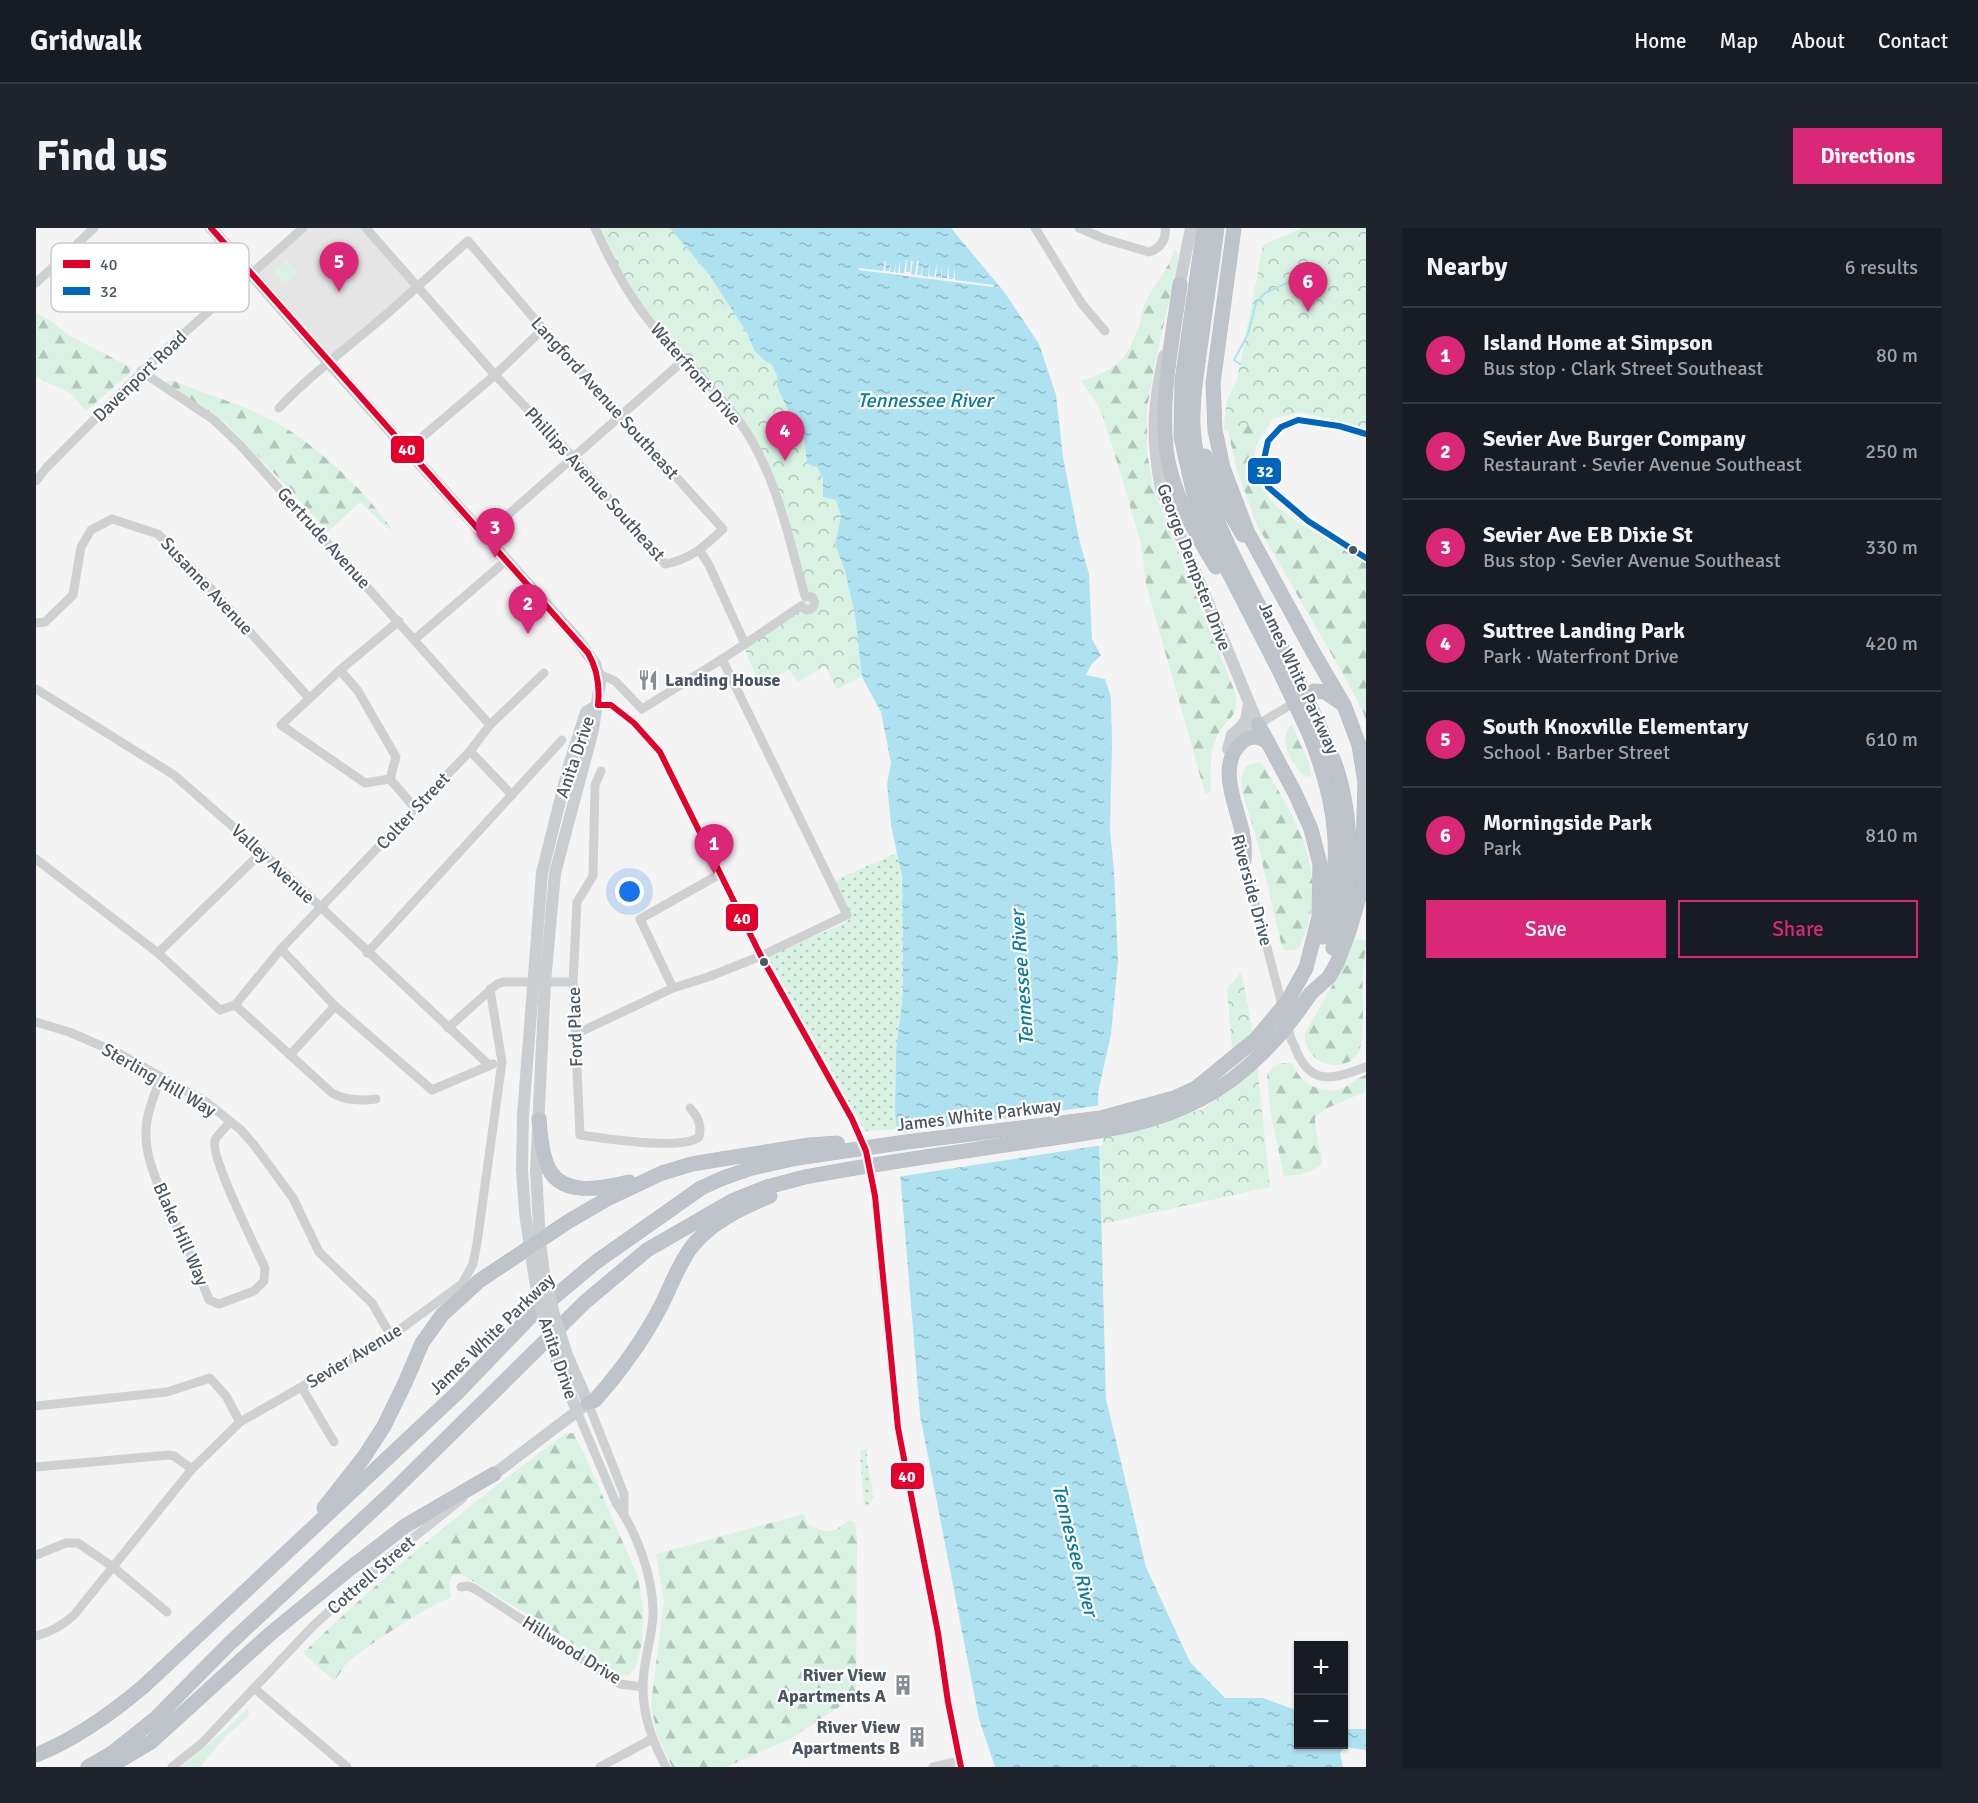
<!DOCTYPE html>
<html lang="en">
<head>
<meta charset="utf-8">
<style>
	:root { --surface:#171b24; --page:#20242c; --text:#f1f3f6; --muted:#9ea1a6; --line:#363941; --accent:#db2777 }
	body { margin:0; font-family:Signika,sans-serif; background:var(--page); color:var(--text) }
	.controls { position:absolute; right:18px; bottom:18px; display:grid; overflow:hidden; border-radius:0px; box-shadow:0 2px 4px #0004 }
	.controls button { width:54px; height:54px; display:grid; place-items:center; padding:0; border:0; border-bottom:2px solid var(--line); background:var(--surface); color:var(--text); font:30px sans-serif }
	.you { position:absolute; left:594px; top:664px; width:21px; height:21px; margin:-15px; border:4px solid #fff; border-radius:50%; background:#1a73e8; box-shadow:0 0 0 9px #1a73e833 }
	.badge { display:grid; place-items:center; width:39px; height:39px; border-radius:50%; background:var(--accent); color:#fff; font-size:20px; font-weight:700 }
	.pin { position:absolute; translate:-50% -50px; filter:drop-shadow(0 2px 3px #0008) }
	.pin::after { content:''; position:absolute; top:32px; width:21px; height:18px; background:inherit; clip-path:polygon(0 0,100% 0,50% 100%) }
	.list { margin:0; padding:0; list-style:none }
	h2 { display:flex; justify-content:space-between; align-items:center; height:78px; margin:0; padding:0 24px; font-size:26px }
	h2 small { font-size:20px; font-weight:400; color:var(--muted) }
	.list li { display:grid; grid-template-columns:39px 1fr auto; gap:18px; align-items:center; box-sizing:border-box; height:96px; padding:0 24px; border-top:2px solid var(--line) }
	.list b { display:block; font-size:22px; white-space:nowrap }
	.list p { margin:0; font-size:20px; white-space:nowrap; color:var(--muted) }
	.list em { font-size:20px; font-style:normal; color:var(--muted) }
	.actions { display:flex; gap:12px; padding:18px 24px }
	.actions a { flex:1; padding:14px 0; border:2px solid var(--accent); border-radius:0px; text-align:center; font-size:21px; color:var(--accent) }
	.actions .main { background:var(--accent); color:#fff }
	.map { position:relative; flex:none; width:1330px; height:1539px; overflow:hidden; border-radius:0px }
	header { display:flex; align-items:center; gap:36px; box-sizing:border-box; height:84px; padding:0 30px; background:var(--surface); border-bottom:2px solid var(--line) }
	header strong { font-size:28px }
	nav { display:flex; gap:33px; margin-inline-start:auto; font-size:21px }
	.intro { display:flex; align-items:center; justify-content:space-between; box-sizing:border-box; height:144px; padding:0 36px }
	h1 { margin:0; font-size:42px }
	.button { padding:15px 27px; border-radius:0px; background:var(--accent); color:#fff; font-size:21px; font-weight:700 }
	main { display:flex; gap:36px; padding:0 36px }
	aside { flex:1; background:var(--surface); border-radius:0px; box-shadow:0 2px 4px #0004 }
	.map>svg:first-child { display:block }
</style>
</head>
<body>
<header>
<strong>Gridwalk</strong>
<nav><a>Home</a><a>Map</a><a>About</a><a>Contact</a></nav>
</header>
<div class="intro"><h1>Find us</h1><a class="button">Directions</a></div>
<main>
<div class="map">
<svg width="1330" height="1539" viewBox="0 0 1330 1539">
	<defs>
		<pattern id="grass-dots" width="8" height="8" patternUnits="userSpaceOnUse" patternTransform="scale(1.5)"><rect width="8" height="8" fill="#d9f2e3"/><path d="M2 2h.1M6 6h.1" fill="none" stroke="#b2c7bb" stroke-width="1.8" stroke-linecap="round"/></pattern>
		<pattern id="forest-firs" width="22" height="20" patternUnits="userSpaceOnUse" patternTransform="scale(1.5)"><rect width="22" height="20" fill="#d9f2e3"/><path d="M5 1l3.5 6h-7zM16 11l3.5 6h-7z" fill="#b2c7bb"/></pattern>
		<pattern id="park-crowns" width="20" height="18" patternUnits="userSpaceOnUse" patternTransform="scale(1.5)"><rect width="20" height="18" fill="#d9f2e3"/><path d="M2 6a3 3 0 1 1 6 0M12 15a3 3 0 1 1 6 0" fill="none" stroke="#b2c7bb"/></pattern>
		<pattern id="water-ripples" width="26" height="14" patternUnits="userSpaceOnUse" patternTransform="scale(1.5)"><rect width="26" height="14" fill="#aee2f0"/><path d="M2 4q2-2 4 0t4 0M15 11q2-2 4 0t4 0" fill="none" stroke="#90bac6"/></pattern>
	</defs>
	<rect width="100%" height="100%" fill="#f4f4f4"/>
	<polygon fill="#e6e5e6" points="267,0 330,0 381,58 293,134 216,45"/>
	<g fill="url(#grass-dots)">
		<path d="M861,625C870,668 869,723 867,768C866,786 861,804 860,823C859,849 858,875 860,901L829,903L732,729L809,695L815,689L811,675L799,652Z"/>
		<path d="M832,1220C826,1239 844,1261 833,1279L828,1277L824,1223Z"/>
	</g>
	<g fill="url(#forest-firs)">
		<path d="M1138,22L1141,23L1142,32L1118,140L1111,180V225L1118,263L1199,464C1204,492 1189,490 1180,510C1173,527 1174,545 1175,562L1173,565H1169L1110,356L1105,316L1086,250L1066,186L1061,176L1045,153C1081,141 1090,133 1103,98C1106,89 1106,79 1111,71C1120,54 1133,41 1138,22Z"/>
		<polygon points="0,85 17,94 32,107 92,138 95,140 93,146 50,183 34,165 0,149"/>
		<path d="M130,153H138C166,165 195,173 223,186C270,206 329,261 357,303L347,296L324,274L292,304L261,269L189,194L133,158Z"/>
		<path d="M1234,192L1235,195C1221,212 1215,224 1221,246C1231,281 1261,293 1291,311C1304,319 1317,328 1330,336V493L1328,486L1311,453L1221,297L1200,239L1192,202Z"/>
		<path d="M1256,496L1273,535L1275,548L1270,549C1256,538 1240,511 1256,496Z"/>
		<path d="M1223,534L1228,538C1263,597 1297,652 1262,721L1249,723L1245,715L1221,612L1206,563L1205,550L1210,538Z"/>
		<path d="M1324,711L1330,713C1330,722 1328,731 1327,741C1325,768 1330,799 1323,824C1307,850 1266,834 1269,805L1300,751L1316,712Z"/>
		<path d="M1246,835H1256C1263,851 1273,860 1291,862C1297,863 1300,863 1305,861C1315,857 1320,850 1330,847L1329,864L1289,881L1279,890C1279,906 1285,920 1286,936C1274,945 1263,947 1248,948L1235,887L1231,846L1237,839Z"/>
		<path d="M537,1205L550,1230L602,1349L607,1382L606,1414L600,1439L592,1447L580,1448L531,1411L425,1346L417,1347L413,1354L415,1370C402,1371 325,1422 312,1434C307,1439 303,1447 298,1453L267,1425C350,1345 437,1273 529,1206Z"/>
		<path d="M768,1286L771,1296C780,1300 791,1306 801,1301C806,1298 808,1294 814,1292L819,1295L821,1310L820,1468L754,1511L690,1539H636L621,1506L615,1477L628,1373L620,1326Z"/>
		<polygon points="212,1480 213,1488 188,1510 164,1539 144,1539 187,1504"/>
	</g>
	<g fill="url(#park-crowns)">
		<polygon points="559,0 634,0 674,48 711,105 718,122 728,132 736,136 741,148 741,159 756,190 767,200 771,236 781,239 787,250 787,269 800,272 805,288 799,316 809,343 819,387 826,449 801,461 789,438 762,454 753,442 725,457 710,425 709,416 764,376 766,369 742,274 703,193 616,97"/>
		<polygon points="1266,0 1330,0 1330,200 1265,184 1188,203 1190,175 1201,152 1227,17"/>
		<path d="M1205,744C1221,814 1226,888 1234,959L1066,996L1064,910L1120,897L1167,881L1199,857L1191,761Z"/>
	</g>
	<polygon fill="#d9f2e3" points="252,32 262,45 249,56 238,43"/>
	<polygon fill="url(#water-ripples)" points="634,0 915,0 969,65 1003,116 1020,167 1027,229 1043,311 1053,346 1056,411 1065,427 1055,437 1050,447 1069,451 1075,469 1076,517 1074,602 1078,643 1082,733 1075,806 1062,865 1070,1171 1110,1339 1154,1434 1189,1470 1227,1470 1262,1483 1262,1516 1308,1516 1308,1501 1330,1501 1330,1522 1308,1519 1304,1525 1307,1539 959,1539 943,1491 884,1187 859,883 860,821 867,768 867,698 866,649 855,597 851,556 855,535 845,484 826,449 819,387 809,343 799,316 805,288 800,272 787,269 787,250 781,239 771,236 767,200 756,190 741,159 741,148 736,137 728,132 718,122 711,105 674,48"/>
	<g fill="#f4f4f4">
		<polygon points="864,32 864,45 868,45 870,32 871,32 870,44 874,44 875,33 877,33 875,46 879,47 881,33 883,33 881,47 885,47 887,34 886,48 892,49 894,34 893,48 898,49 901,35 900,49 905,50 906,36 906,50 911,50 913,37 913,51 917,51 919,39 919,52 958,57 957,59 823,42 823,40 847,43 849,33 850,33 849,43 853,43 855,33 854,44 858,44 860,34 859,44 862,45"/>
		<polygon points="1066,877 1067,917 861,949 858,906"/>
	</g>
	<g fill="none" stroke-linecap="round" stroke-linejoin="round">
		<polyline stroke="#aee2f0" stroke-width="2" points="1204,136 1198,132 1212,106 1220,75 1229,65 1260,51"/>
		<g stroke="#b9bec3" stroke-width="15">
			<g id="highway">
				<polyline points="1168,0 1146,153 1145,209 1157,262 1170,300 1244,444"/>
				<path d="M1181,0C1176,38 1170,75 1165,113C1161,141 1156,171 1157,199C1162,278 1219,368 1255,438"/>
				<polyline points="1198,0 1177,155 1179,202 1187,240 1211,303 1277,424 1308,477 1323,517 1329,554 1326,659 1313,703 1301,735 1293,749 1275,765"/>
				<path d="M1144,56C1137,110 1124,167 1130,221C1135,263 1158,303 1180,339"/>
				<polyline points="1169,228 1183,266 1207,307"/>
				<polyline points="1278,463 1289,464 1304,474"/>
				<polyline points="1222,496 1259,565 1275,601 1284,636 1283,689 1270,740"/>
				<path d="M1283,497C1288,510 1294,523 1299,536C1318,590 1318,666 1297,720"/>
				<path d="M1272,503C1302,575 1308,634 1287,709"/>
				<path d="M1208,632C1208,624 1209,616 1207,608C1202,579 1179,538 1206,514C1215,507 1222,508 1232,514"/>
				<path d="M503,891C504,905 505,920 510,934C521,970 565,961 593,954"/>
				<path d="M552,1175L559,1172C584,1144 607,1112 625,1078C634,1060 642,1038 654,1021C673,995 705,980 734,968"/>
				<polyline points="288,1280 328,1229 348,1198 369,1155 386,1115 406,1087 443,1053 533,993 571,971 626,945 656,936 686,931"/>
				<path d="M0,1527C40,1511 75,1486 108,1458L421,1165L492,1091L560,1034L665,960L687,950"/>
				<polyline points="52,1539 76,1525 120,1490 193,1416 352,1268 549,1074 611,1022 696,973 731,959 769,949"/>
				<polyline points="73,1539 115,1514 234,1406 312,1342 369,1298 458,1246"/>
			</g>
		</g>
		<g stroke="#ced0d2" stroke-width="9">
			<path d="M559,0C574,33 591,66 614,94C642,128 677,157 703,193C740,244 752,308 769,368"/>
			<polyline points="999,0 1046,76 1069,103"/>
			<path d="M1043,0L1069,11L1113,24C1124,21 1131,11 1129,0"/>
			<polyline points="0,55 58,0"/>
			<polyline points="105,143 178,192 205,218 454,497"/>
			<path d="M243,180C270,151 303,126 333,101C367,73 399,42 432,13L507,101L687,301C669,318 654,332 629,336L537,229L459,147L330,0"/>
			<polyline points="1330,206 1303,198 1262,192 1245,199 1232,213 1227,236 1232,259 1272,293 1330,330"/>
			<polyline points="371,222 459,147 507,101"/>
			<polyline points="0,253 11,239 119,131 267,0"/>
			<polyline points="449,307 648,132"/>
			<path d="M765,378L770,382C778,382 781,375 776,369L769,368"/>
			<polyline points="0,395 9,394 37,367 45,319 55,302 76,291 122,306 178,364 273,470"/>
			<polyline points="379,411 471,332"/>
			<polyline points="709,416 765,378"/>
			<polyline points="304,442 322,463 360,529 354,551"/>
			<polyline points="563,446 579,453 606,481 686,431"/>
			<polyline points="0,461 138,547 226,624 453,837"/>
			<polyline points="562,477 575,477 598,495 624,524 725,728 816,891 830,923 834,937 839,968 846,1047 862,1200 902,1405 912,1474 925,1539"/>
			<polyline points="1200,512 1208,505 1261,473"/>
			<polyline points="434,523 476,567"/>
			<path d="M565,543L559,557L557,648L541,674L537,754L544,907C568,910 646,923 663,909C666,897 662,889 654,880"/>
			<polyline points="354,551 329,555 245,497 304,442 363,393"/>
			<polyline points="354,551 379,580"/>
			<path d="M1207,628L1255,811C1259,818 1261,826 1265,832C1282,860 1307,847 1330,839"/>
			<path d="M0,631L122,725L184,782L199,777L296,865C310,873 325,873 340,871"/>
			<polyline points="245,721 299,778 396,862 457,836"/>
			<polyline points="122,725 226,624"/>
			<polyline points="331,725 526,512"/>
			<polyline points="637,760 604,691 684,646"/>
			<polyline points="199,777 245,721 434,523 454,497 508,445"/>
			<polyline points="0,794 33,804 82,825 170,874 205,902 218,917 257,970 283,1024 336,1075 355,1108"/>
			<polyline points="412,800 461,756 467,754 537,754"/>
			<polyline points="540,806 637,760 672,749 725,728 811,687 686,431 709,416 673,337 664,323"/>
			<polyline points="254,827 299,778"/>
			<path d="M125,849C118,868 109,888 110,908C110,933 125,964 136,987C149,1015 162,1043 173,1072L183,1076L218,1063L228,1053L229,1040C220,1020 173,927 179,912C182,906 190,899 194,894"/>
			<polyline points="266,1160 298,1214"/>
			<polyline points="552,1175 588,1266 588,1287"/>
			<polyline points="0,1178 131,1164 174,1150 190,1168 204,1194"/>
			<path d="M541,1183L580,1275C601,1304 618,1351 617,1387C616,1411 606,1437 607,1460C607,1489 617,1514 630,1539"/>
			<polyline points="0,1239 133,1227 138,1228 156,1241"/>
			<polyline points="0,1327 30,1315 42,1315 77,1339 131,1384"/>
			<polyline points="425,1359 432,1358 439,1361 584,1456 607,1459"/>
			<path d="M0,1408C15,1404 27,1397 38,1387L156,1241L204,1194L355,1108L426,1056L437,1036L441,1015L466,834L454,761"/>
			<polyline points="218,1460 311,1539"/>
			<polyline points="136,1539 166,1515 278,1397 352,1330 427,1270"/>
			<polyline points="564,1539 616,1511"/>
			<polyline points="897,1539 924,1533"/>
		</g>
		<g stroke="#caced1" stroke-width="12">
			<polyline points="175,0 289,130 541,411 559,436 564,455 557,502 519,645 509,754 500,943 504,1014 508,1045"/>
			<polyline points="1142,64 1155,0"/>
			<path d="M1128,128C1117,179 1115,209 1125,261L1222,496"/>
			<polyline points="1192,521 1196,507 1205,499 1210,492 1213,476"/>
			<polyline points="499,1053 489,985 486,942 487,887 506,645 533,537 550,484 562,477"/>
			<polyline points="522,1136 541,1183"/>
			<polyline points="458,1246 552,1175 531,1127"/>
		</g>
		<use href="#highway" stroke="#bec4c9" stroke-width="14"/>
		<g stroke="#b9bec3" stroke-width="15" stroke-linecap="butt">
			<g id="highway-bridge">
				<polyline points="1255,438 1283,497"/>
				<polyline points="1244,444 1272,503"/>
				<polyline points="686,931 774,917 802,915"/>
				<path d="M769,949C846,934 925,924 1003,912C1057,904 1116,898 1165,871C1212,846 1246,808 1275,765"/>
				<polyline points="687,950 716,940 761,930 870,914 1065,890 1138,870 1160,860 1220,811 1251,774 1270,740"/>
			</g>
		</g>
		<g stroke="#caced1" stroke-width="12">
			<polyline points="508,1045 517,1083 531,1127"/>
			<polyline points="499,1053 508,1093 522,1136"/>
		</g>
		<use href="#highway-bridge" stroke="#bec4c9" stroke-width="14"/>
		<g stroke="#fff" stroke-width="10">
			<path id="bus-1" d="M175,0L552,425C562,442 564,458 562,477H575L598,495L624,524L725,728L816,891L830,923L839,968L862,1200L902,1405L912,1474L925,1539"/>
		</g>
		<g stroke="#fff" stroke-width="10">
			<polyline id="bus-2" points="1330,206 1303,198 1262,192 1245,199 1232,213 1227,236 1232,259 1272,293 1330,330"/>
		</g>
		<use href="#bus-1" stroke="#e4002b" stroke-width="6"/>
		<use href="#bus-2" stroke="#0065bd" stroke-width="6"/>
	</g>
	<defs>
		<g id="restaurant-bare" transform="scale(1.62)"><path d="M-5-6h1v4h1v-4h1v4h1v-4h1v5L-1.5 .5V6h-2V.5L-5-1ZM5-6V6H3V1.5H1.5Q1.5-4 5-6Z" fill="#868d94" stroke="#fff" stroke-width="2.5" paint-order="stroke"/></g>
		<g id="building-bare" transform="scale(1.62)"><path d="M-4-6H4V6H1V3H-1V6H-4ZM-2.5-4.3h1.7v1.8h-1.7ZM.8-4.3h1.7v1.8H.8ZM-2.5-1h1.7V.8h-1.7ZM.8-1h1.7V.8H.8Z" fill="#868d94" stroke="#fff" stroke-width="2.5" paint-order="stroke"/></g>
	</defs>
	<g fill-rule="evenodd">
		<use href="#restaurant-bare" x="612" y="452"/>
		<use href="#building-bare" x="867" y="1457"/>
		<use href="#building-bare" x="881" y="1509"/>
	</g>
	<g fill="#4a5661" stroke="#fff" stroke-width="2">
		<circle cx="1317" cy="322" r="5"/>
		<circle cx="728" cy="734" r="5"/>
	</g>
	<g text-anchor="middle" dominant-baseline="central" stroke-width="4.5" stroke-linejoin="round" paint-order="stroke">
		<g font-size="18" fill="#4a5661" stroke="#fff">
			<text transform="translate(660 146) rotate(49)">Waterfront Drive</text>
			<text transform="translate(104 148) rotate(-44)">Davenport Road</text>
			<text transform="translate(569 170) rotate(48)">Langford Avenue Southeast</text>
			<text transform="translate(559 256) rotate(48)">Phillips Avenue Southeast</text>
			<text transform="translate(288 310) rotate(48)">Gertrude Avenue</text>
			<text transform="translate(1158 339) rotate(69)">George Dempster Drive</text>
			<text transform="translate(171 358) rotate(47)">Susanne Avenue</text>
			<text transform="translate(1263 450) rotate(65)">James White Parkway</text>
			<text transform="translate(539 529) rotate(-71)">Anita Drive</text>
			<text transform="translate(377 583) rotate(-47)">Colter Street</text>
			<text transform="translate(237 636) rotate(43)">Valley Avenue</text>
			<text transform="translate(1216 662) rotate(75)">Riverside Drive</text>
			<text transform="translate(539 799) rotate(-92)">Ford Place</text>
			<text transform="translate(123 852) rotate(30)">Sterling Hill Way</text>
			<text transform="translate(943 887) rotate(-7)">James White Parkway</text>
			<text transform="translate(145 1006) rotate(66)">Blake Hill Way</text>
			<text transform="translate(456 1106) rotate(-44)">James White Parkway</text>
			<text transform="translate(318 1128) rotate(-31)">Sevier Avenue</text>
			<text transform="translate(522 1130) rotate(71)">Anita Drive</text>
			<text transform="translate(335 1347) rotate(-41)">Cottrell Street</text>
			<text transform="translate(536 1422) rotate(32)">Hillwood Drive</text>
		</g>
		<g font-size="18" font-weight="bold" fill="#4a5661" stroke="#fff" text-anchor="end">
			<text x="629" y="452" text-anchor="start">Landing House</text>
			<text x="850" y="1447">River View<tspan x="850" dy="21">Apartments A</tspan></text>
			<text x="864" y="1499">River View<tspan x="864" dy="21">Apartments B</tspan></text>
		</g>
		<g font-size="20" font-style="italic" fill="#0c7c9b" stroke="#fff">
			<text x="889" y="172">Tennessee River</text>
			<text transform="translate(986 750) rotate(-94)">Tennessee River</text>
			<text transform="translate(1039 1322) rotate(76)">Tennessee River</text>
		</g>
	</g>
	<rect x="15" y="15" width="198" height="69" rx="9" fill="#fff" stroke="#c9ccd0" stroke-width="1.5"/>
	<rect x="27" y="32" width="27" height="8" fill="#e4002b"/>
	<rect x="27" y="59" width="27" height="8" fill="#0065bd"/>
	<g font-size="16" fill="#4a5661">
		<text x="64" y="42">40</text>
		<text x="64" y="69">32</text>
	</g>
	<g stroke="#fff" stroke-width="2">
		<rect x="354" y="207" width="35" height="29" rx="6" fill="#e4002b"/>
		<rect x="1211" y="229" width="35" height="28" rx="6" fill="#0065bd"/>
		<rect x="689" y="675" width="34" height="29" rx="6" fill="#e4002b"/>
		<rect x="854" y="1234" width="35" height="28" rx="6" fill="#e4002b"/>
	</g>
	<g font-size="16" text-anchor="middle" font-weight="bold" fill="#fff">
		<text x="371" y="227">40</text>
		<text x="1229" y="249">32</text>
		<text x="706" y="696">40</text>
		<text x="871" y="1254">40</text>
	</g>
</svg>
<div class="controls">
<button>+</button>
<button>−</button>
</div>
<div class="you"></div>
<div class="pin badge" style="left:678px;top:646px">1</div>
<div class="pin badge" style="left:492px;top:406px">2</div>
<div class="pin badge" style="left:459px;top:330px">3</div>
<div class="pin badge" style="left:749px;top:233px">4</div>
<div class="pin badge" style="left:303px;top:64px">5</div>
<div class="pin badge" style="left:1272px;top:84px">6</div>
</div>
<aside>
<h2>Nearby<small>6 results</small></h2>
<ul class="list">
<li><span class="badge">1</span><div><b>Island Home at Simpson</b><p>Bus stop · Clark Street Southeast</p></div><em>80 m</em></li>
<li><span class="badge">2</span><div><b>Sevier Ave Burger Company</b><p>Restaurant · Sevier Avenue Southeast</p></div><em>250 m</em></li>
<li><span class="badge">3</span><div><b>Sevier Ave EB Dixie St</b><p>Bus stop · Sevier Avenue Southeast</p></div><em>330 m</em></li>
<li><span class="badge">4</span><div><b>Suttree Landing Park</b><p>Park · Waterfront Drive</p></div><em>420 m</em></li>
<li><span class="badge">5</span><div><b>South Knoxville Elementary</b><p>School · Barber Street</p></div><em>610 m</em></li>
<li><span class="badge">6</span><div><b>Morningside Park</b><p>Park</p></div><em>810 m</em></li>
</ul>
<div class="actions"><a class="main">Save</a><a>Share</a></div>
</aside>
</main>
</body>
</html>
